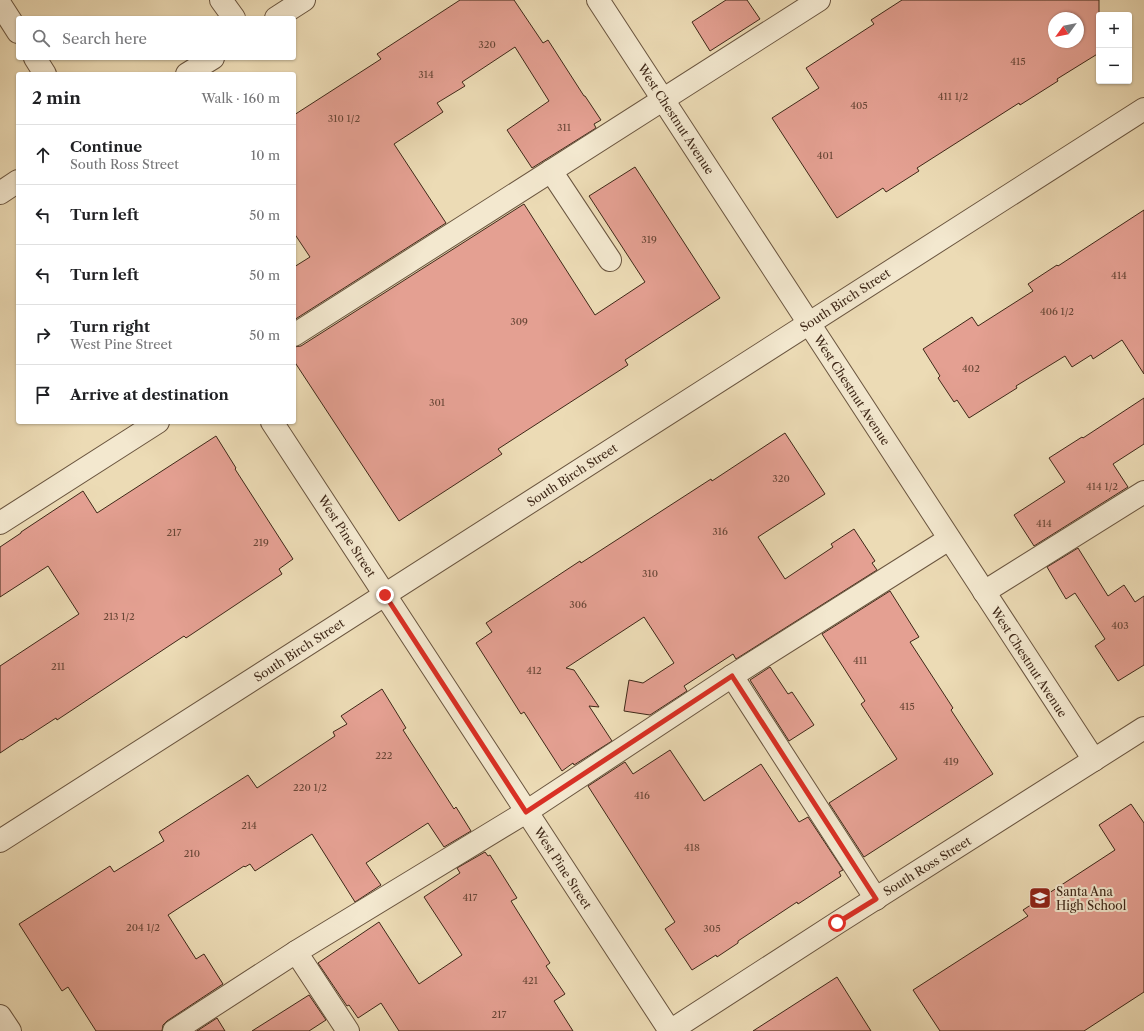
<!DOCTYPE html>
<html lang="en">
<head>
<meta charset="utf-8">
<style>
	:root { --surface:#fff; --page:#f2f2f2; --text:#202124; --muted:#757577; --line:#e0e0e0 }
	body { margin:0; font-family:"Libre Caslon Text",serif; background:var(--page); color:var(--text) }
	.controls { position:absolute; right:12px; top:12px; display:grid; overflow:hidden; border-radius:4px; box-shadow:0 1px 3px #0004 }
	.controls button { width:36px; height:36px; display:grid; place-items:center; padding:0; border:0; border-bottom:1px solid var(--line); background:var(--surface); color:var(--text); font:20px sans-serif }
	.compass { position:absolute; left:1048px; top:12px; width:36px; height:36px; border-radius:50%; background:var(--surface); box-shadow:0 1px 3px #0004; rotate:237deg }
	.stop { position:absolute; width:12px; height:12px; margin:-9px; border:3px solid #d93025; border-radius:50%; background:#fff }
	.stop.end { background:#d93025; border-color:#fff; box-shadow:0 1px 4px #0008 }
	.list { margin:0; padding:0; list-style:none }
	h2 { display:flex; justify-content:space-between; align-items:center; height:52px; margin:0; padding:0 16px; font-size:17px }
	h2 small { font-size:13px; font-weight:400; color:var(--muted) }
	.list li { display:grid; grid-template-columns:26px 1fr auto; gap:12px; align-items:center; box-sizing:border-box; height:60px; padding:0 16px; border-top:1px solid var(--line) }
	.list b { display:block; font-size:15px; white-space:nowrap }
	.list p { margin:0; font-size:13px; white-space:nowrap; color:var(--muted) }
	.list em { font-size:13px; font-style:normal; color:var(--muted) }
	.icon { flex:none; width:22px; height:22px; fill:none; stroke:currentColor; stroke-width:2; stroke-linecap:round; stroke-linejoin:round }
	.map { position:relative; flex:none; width:1144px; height:1031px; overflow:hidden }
	.search { position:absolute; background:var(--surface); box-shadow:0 1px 3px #0004; left:16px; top:16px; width:280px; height:44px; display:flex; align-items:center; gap:10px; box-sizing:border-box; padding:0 14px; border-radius:4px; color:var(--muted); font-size:15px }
	.panel { position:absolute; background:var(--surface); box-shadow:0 1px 3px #0004; left:16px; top:72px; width:280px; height:352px; border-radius:4px }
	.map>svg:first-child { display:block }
</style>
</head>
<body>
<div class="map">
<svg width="1144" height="1031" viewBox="0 0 1144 1031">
	<rect width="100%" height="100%" fill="#ecdbb5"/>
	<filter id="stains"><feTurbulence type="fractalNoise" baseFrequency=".005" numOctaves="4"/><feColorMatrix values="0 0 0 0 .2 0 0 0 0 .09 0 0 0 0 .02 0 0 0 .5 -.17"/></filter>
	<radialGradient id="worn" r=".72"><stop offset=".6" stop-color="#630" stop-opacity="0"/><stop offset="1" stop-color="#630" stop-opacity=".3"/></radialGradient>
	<g fill="#e4a092" stroke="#3f2818" fill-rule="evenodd">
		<polygon points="460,0 514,0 543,43 548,40 584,96 585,96 601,120 594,124 596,128 532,168 507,130 549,101 515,47 462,82 465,86 437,103 443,112 394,144 446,223 294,320 294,267 310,257 294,233 294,115 381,59 377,54"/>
		<polygon points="726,0 747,0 760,19 710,51 692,22"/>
		<path d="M902,0H1099V53L1057,79L1058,81L1020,105L1019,103L917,168L919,171L886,192L883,188L837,218L772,118L819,88L806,68L874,24L871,20ZM1054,18H1078V42H1054Z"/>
		<polygon points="635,167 720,298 625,360 628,365 498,449 502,454 399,521 294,361 294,347 301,346 524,204 595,315 645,282 589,196"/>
		<polygon points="1144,210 1144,374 1122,340 1093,359 1091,355 1072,367 1065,356 1016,386 1017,388 969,418 957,400 954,402 938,378 940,376 923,349 972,317 978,326 1033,291 1028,284 1057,265 1058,266"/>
		<polygon points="1144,398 1144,444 1113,464 1128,487 1034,546 1014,515 1065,482 1049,458 1082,437 1083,438"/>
		<polygon points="785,433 825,494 758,537 785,579 833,547 831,544 854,529 875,561 872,563 877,570 736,659 733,654 684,686 687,691 650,715 624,711 629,680 643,683 674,663 644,617 566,668 574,670 599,707 589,706 612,741 574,765 573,763 562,771 524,712 521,714 476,643 492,632 486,623 580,561 581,563 711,479 712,481"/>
		<polygon points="216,436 236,468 235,469 293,559 279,569 282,574 186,638 184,636 57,720 56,718 22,740 21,739 0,753 0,666 79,614 48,566 0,597 0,547 21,533 21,532 83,491 97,513"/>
		<polygon points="1078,548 1108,596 1124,585 1135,602 1144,596 1144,665 1118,681 1095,646 1105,639 1075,593 1066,599 1047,567"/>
		<polygon points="890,591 919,637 910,642 953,708 951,710 993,774 864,857 829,803 897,759 861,704 865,701 822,634"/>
		<polygon points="770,667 788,694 792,692 814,725 789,741 750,680"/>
		<polygon points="382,689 406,728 403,730 454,809 456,807 471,831 444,847 428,823 366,863 381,885 355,902 312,834 255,871 250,864 245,867 244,866 168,915 196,959 204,954 223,984 167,1021 163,1025 162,1031 96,1031 68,987 62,991 19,924 110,866 114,872 164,841 159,832 248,775 257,788 335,736 333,732 347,724 341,716"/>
		<polygon points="670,750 704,801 761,764 799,822 808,817 843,870 839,872 841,876 798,904 797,902 738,941 738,943 717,957 716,955 692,970 665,929 675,922 588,786 625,762 633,774"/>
		<polygon points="1131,804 1144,823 1144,992 1084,1031 940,1031 913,990 1028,916 1023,910 1115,850 1099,825"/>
		<polygon points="485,852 488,856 490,855 517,898 511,901 550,963 546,966 565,994 554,1001 573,1031 399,1031 381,1003 358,1018 349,1005 347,1006 318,963 379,922 419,984 462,955 424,897 460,873 457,868"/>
		<polygon points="837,977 871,1031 753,1031"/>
		<polygon points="309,995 326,1020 309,1031 252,1031"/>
		<polygon points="217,1018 225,1031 197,1031"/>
	</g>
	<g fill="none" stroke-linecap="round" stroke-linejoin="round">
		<g stroke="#6a553f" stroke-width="24">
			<g id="minor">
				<polyline points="221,0 234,18"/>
				<polyline points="598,0 1094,760"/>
				<polyline points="0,4 18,32"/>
				<polyline points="276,18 304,0"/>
				<polyline points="35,58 45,74"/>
				<polyline points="187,74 213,58"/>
				<polyline points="551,171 610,260"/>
				<polyline points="0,193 18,181"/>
				<polyline points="294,335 819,0"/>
				<polyline points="272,422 670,1031 837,923 1144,728"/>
				<polyline points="0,523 158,422"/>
				<polyline points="984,592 1144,492"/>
				<polyline points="732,676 876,899"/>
				<polyline points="0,841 1144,109"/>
				<polyline points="296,952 348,1031"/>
				<polyline points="0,1016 10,1031"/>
				<polyline points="174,1031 296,952 526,812 732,676 949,539"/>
			</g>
		</g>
		<use href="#minor" stroke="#f3e8cf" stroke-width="22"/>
	</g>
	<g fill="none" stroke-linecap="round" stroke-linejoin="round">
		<polyline stroke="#d93025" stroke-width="5" points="385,595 526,812 732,676 876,899 837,923"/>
	</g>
	<defs>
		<g id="school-square" transform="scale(1.15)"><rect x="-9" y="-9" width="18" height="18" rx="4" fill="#8f2418" stroke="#f3e8cf"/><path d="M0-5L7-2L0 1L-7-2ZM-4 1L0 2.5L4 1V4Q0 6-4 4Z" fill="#fff"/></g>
	</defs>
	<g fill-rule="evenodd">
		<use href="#school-square" x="1040" y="898"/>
	</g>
	<g text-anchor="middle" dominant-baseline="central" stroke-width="4" stroke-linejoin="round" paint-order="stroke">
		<g font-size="10" fill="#684636">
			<text x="487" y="44">320</text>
			<text x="1018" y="61">415</text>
			<text x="426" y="74">314</text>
			<text x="953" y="96">411 1/2</text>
			<text x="859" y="105">405</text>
			<text x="344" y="118">310 1/2</text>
			<text x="564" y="127">311</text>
			<text x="825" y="155">401</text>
			<text x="649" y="239">319</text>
			<text x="1119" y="275">414</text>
			<text x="1057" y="311">406 1/2</text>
			<text x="519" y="321">309</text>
			<text x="971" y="368">402</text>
			<text x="437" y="402">301</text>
			<text x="781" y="478">320</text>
			<text x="1102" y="486">414 1/2</text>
			<text x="1044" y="523">414</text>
			<text x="720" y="531">316</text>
			<text x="174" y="532">217</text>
			<text x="261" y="542">219</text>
			<text x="650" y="573">310</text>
			<text x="578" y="604">306</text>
			<text x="119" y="616">213 1/2</text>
			<text x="1120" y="625">403</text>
			<text x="860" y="660">411</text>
			<text x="58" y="666">211</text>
			<text x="534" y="670">412</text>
			<text x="907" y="706">415</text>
			<text x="384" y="755">222</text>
			<text x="951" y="761">419</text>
			<text x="310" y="787">220 1/2</text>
			<text x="642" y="795">416</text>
			<text x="249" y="825">214</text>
			<text x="692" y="847">418</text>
			<text x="192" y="853">210</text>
			<text x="470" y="897">417</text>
			<text x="143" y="927">204 1/2</text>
			<text x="712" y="928">305</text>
			<text x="530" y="980">421</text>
			<text x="499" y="1014">217</text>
		</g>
		<g font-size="12" fill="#3f2818" stroke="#f3e8cf">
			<text transform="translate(676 119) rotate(57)">West Chestnut Avenue</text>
			<text transform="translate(845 300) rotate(-33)">South Birch Street</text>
			<text transform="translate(852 390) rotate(57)">West Chestnut Avenue</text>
			<text transform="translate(572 475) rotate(-33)">South Birch Street</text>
			<text transform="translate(347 536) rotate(57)">West Pine Street</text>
			<text transform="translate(299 650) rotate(-33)">South Birch Street</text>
			<text transform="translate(1029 662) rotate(57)">West Chestnut Avenue</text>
			<text transform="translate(927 866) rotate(-32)">South Ross Street</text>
			<text transform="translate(563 868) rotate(57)">West Pine Street</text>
		</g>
		<g font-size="12" fill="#3f2818" stroke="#f3e8cf" text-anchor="start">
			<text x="1056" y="891">Santa Ana<tspan x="1056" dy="14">High School</tspan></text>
		</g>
	</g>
	<rect width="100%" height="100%" filter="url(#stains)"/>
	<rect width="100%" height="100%" fill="url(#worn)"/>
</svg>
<div class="controls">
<button>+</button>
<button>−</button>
</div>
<svg class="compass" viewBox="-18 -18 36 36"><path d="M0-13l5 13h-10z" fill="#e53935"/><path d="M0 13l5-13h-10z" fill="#757577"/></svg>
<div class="stop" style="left:837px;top:923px"></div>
<div class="stop end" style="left:385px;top:595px"></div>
<div class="search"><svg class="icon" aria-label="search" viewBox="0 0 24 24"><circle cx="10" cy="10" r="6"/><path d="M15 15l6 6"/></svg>Search here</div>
<section class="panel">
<h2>2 min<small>Walk · 160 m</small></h2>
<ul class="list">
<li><svg class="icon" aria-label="ahead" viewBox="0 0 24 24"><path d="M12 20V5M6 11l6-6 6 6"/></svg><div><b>Continue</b><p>South Ross Street</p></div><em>10 m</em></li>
<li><svg class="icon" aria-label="left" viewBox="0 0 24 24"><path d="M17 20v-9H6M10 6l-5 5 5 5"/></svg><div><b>Turn left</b></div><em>50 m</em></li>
<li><svg class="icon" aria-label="left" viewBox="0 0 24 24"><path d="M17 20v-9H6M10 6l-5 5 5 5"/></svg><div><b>Turn left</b></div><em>50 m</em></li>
<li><svg class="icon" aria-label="right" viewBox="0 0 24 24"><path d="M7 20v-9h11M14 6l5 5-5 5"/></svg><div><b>Turn right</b><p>West Pine Street</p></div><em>50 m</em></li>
<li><svg class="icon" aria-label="arrive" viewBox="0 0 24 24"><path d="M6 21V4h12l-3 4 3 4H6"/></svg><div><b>Arrive at destination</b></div></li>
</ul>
</section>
</div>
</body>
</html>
